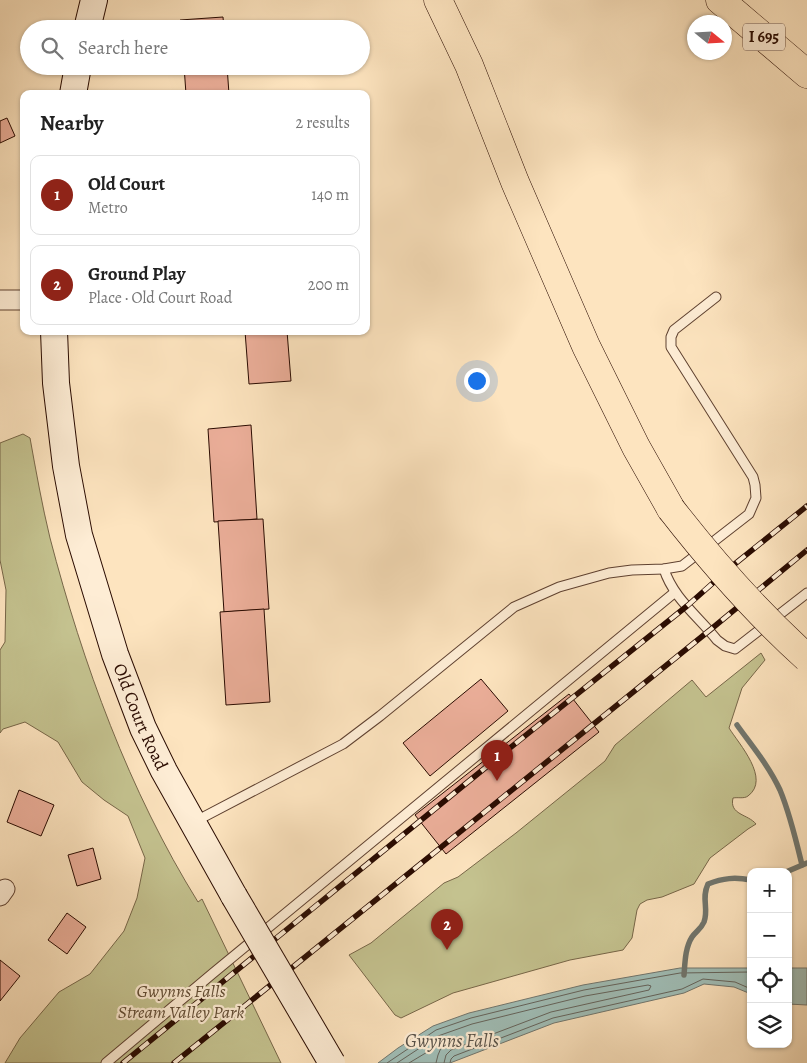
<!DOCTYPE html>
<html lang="en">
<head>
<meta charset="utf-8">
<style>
	:root { --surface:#fff; --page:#f2f2f2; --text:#222; --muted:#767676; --line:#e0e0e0; --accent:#8f2418 }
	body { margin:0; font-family:Alegreya,serif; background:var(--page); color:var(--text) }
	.controls { position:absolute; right:15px; bottom:15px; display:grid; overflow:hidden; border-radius:10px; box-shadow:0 1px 4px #0004 }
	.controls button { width:45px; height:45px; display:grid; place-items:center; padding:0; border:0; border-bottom:1px solid var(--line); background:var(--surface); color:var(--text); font:25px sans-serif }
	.compass { position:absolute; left:687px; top:15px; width:45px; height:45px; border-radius:50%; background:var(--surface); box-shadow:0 1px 4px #0004; rotate:108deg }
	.you { position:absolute; left:476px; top:380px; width:18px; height:18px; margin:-12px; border:4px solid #fff; border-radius:50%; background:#1a73e8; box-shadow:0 0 0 8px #1a73e833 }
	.badge { display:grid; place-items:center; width:32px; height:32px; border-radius:50%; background:var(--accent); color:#fff; font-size:16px; font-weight:700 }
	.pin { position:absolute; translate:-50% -41px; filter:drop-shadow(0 1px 2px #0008) }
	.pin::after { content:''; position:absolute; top:26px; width:18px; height:15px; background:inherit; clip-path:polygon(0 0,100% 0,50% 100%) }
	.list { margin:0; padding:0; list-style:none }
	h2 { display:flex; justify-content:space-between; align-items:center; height:65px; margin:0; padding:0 20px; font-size:21px }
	h2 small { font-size:16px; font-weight:400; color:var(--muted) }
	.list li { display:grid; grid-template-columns:32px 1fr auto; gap:15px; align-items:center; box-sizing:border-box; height:80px; margin:0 10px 10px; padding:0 10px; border:1px solid var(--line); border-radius:10px }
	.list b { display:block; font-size:19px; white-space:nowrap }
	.list p { margin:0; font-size:16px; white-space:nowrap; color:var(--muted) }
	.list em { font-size:16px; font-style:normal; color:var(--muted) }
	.icon { flex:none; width:28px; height:28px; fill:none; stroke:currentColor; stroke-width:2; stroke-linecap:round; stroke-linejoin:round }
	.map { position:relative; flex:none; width:807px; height:1063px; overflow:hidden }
	.search { position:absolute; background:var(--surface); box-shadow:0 1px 4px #0004; left:20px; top:20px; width:350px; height:55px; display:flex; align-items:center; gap:12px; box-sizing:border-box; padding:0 18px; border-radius:28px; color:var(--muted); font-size:19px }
	.panel { position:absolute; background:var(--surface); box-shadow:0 1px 4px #0004; left:20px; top:90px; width:350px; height:245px; border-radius:10px }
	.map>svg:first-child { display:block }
</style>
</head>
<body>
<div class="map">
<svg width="807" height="1063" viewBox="0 0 807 1063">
	<rect width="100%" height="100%" fill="#fde4bf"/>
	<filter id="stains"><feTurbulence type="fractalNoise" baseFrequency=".004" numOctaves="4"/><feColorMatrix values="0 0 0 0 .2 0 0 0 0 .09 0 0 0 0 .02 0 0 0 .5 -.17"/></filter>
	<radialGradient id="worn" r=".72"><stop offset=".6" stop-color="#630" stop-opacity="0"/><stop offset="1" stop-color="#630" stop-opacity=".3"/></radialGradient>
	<g fill="#c4c28f" stroke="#776648">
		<path d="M23,434L30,438C36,471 42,505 50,538C83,664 129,791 198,902L202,899L281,1063H5L20,1038L59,992L90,974L124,931L137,898L145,858L128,816L104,800L82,782L58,742L25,722L3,729L0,733V650L5,642L6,590L0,560V443Z"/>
		<path d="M761,653L765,660L742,688L729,728C739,744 771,779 748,796C744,799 738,797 733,798C729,815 748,814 756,824L748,829L710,858L694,884L662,897L647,900L640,904L637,910L632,938L623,950L570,960L453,993L401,1018L395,1015L349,955L371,943L444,883L458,877L516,833L605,761L615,745L692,680L706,697Z"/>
	</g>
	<g fill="#a0beb7" stroke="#71766e">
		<polygon points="680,968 751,968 751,994 734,987 704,984 684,993 554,1023 450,1063 378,1063 398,1048 433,1026 469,1013 583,985"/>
		<polygon points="788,968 807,968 807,1005 788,1004"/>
	</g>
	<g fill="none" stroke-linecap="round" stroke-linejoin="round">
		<g stroke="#65645c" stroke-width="1">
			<polyline points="387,1063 436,1030 471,1018 584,990 680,973 751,972"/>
			<polyline points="397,1063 438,1036 472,1024 585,996 648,985 651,986 649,990 551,1012 451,1050 446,1055 444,1063"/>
			<polyline points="409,1063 439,1045 441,1048 438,1055 436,1063"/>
			<polyline points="450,1063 451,1059 454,1056 553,1018 682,989 703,979 735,982 751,989"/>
		</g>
		<g stroke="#71766e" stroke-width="5.5">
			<path d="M737,725C752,746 769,766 780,790C790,814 796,840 802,865"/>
			<polyline points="786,872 807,863"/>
			<path d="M684,975C685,963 685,948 692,937C696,931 701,929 704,922C709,908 701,899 708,884C723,878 735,877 751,880"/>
		</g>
	</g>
	<g fill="#ebae99" stroke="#2a0b01">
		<polygon points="223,17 224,29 180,29 180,20"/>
		<polygon points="184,66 227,66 229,94 186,94"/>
		<polygon points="7,118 15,136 0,143 0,121"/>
		<polygon points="245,331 287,331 291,381 249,384"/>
		<polygon points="251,425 257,519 214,522 208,429"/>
		<polygon points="263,519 269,609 224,612 218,521"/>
		<polygon points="264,609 270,702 226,705 220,612"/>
		<polygon points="481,679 508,711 430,776 403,743"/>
		<polygon points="569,694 599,732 446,854 415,815"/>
		<polygon points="19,790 54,805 41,836 7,822"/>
		<polygon points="93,848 101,879 77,886 68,855"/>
		<polygon points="67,913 86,927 67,954 48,940"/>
		<polygon points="0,960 20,976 0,1001"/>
	</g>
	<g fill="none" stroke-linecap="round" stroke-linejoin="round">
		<g stroke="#5f4130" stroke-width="11">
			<g id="service">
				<path d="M664,569C673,598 699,617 717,640L725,646L735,649L807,593"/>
				<polyline points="194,822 343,744 380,716 514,607 559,587 609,573 632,570 664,569 682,566 749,514 756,498 755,485 753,477 671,347 671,337 674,330 716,297"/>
				<polyline points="106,1063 212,974 674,593"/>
			</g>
		</g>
		<g stroke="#5f4130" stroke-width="21">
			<g id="minor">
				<polyline points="0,300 24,300"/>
				<polyline points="0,896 5,889"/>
			</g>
		</g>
		<g stroke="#2a0b01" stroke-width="28">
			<g id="secondary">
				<polyline points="87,29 94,0"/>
				<polyline points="73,94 78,66"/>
				<path id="s1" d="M54,331L56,383L66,466L79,535L115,654L143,728L164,771L234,896"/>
			</g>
		</g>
		<g stroke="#2a0b01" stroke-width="29">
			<g id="motorway">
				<polyline points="438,0 469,65 515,182 586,346 636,447 671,509"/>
				<polyline points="720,0 807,74"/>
			</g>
		</g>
		<use href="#service" stroke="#feedd5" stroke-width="9"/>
		<use href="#minor" stroke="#feedd5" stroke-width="19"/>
		<use href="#secondary" stroke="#feedd5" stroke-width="26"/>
		<use href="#motorway" stroke="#fde4bf" stroke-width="28"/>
		<g stroke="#2a0b01" stroke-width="5.5">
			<g id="rail">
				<polyline points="123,1063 485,768 687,606 731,567 807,506"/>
				<polyline points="174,1063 710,630 807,550"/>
			</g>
		</g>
		<use href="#rail" stroke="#feedd5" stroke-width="4" stroke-dasharray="11" stroke-linecap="butt"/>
		<g stroke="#2a0b01" stroke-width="28" stroke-linecap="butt">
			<polyline id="secondary-bridge" points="234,896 332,1063"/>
		</g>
		<g stroke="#2a0b01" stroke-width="29" stroke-linecap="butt">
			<path id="motorway-bridge" d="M671,509C713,563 756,612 807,658"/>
		</g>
		<use href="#secondary-bridge" stroke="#feedd5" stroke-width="26"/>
		<use href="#motorway-bridge" stroke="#fde4bf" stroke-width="28"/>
	</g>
	<g text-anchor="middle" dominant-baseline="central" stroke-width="4.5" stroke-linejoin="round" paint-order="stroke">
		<rect fill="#feedd5" stroke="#6a4f41" stroke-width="1" x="743" y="23.5" width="42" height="27" rx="4"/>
		<g font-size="16" font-weight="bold" fill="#2a0b01">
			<text x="764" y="37">I 695</text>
		</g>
		<g font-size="18" fill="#2a0b01" stroke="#feedd5">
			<text stroke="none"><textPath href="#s1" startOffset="398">Old Court Road</textPath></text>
		</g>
		<g font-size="18" font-style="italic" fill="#604b33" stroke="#feedd5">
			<text x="181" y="991">Gwynns Falls<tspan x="181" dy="21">Stream Valley Park</tspan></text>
		</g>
		<g font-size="19" font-style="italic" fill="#59534a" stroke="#feedd5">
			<text x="452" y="1041">Gwynns Falls</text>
		</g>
	</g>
	<rect width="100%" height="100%" filter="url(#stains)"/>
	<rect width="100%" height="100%" fill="url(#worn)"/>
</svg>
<div class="controls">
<button>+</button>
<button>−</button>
<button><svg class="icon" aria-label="locate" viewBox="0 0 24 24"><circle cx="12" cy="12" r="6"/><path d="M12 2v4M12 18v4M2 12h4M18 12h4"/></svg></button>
<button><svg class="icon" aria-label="layers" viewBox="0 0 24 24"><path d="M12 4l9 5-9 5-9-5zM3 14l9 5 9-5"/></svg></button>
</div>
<svg class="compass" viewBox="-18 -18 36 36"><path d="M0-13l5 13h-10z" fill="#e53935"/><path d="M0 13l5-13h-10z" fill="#767676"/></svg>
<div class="you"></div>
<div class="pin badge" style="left:497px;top:781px">1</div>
<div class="pin badge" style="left:447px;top:950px">2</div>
<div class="search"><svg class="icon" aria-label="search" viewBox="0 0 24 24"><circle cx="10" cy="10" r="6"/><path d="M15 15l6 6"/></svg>Search here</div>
<section class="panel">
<h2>Nearby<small>2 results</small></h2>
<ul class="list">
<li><span class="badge">1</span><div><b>Old Court</b><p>Metro</p></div><em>140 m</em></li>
<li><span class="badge">2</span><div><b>Ground Play</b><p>Place · Old Court Road</p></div><em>200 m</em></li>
</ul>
</section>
</div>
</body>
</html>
